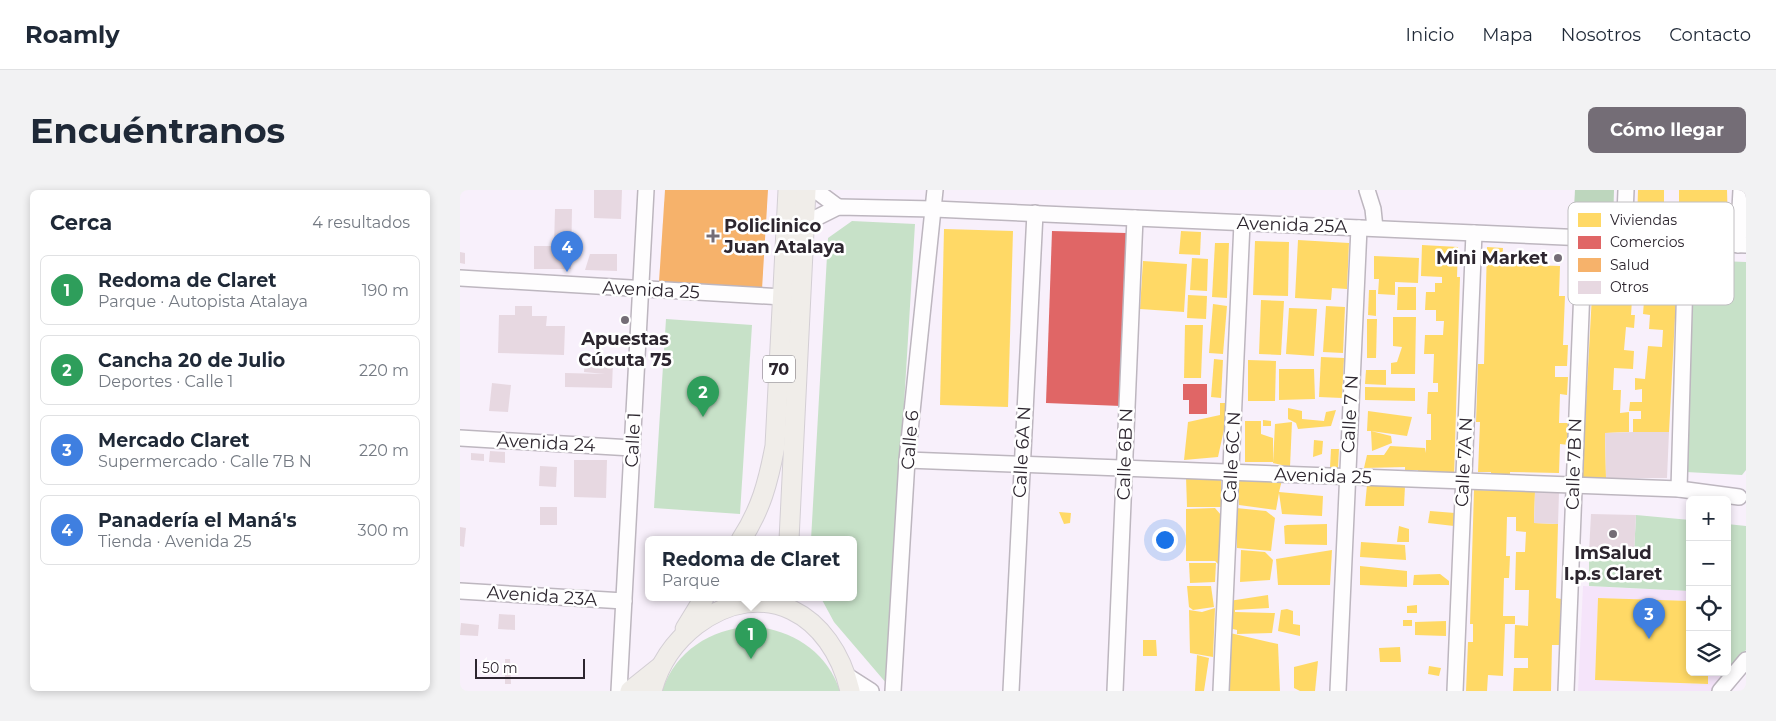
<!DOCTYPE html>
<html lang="es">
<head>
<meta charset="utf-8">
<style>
	:root { --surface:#fff; --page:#f2f2f3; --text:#1f2937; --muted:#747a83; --line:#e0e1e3; --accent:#746d76 }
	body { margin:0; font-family:Montserrat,sans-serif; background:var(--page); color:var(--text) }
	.controls { position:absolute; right:15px; bottom:15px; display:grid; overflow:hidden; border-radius:8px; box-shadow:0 2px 8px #0003 }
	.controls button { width:45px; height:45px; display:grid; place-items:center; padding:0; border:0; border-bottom:1px solid var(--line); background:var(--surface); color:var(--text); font:25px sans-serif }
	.scale { position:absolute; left:15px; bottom:12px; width:110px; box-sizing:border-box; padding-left:5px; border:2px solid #2d262f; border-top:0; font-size:14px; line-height:18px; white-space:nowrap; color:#2d262f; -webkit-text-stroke:4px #fff; paint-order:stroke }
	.you { position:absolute; left:704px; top:349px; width:18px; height:18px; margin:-12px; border:4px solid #fff; border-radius:50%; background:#1a73e8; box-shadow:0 0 0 8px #1a73e833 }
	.badge { display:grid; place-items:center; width:32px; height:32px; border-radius:50%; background:var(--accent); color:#fff; font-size:16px; font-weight:700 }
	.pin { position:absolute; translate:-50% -41px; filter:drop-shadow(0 1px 2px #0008) }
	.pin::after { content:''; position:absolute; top:26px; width:18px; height:15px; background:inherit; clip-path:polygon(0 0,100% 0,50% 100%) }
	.popup { position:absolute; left:185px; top:346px; width:212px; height:65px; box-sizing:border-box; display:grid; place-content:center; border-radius:8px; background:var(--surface); filter:drop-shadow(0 1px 4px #0005); font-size:16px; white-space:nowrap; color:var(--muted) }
	.popup b { font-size:19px; color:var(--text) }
	.popup::after { content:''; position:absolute; left:50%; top:100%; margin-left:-10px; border:10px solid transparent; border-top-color:var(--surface) }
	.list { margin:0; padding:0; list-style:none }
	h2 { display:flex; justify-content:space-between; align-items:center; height:65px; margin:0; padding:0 20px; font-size:21px }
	h2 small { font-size:16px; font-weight:400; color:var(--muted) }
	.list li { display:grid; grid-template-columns:32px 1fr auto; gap:15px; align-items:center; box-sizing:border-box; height:70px; margin:0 10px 10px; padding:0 10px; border:1px solid var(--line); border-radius:8px }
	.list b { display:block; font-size:19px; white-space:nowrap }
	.list p { margin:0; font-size:16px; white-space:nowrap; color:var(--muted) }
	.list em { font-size:16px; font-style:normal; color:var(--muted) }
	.icon { flex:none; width:28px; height:28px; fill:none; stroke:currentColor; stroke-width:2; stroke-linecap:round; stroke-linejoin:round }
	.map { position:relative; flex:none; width:1286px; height:501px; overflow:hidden; border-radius:8px }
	header { display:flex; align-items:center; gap:30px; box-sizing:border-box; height:70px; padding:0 25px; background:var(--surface); border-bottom:1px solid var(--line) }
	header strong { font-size:24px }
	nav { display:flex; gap:28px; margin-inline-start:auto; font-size:18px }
	.intro { display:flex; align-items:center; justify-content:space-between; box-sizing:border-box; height:120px; padding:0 30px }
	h1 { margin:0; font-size:35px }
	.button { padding:12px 22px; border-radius:8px; background:var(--accent); color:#fff; font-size:18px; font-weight:700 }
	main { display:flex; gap:30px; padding:0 30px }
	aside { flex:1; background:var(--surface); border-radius:8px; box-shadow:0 2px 8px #0003 }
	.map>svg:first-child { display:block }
</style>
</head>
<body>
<header>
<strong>Roamly</strong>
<nav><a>Inicio</a><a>Mapa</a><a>Nosotros</a><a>Contacto</a></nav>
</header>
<div class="intro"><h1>Encuéntranos</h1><a class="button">Cómo llegar</a></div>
<main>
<aside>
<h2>Cerca<small>4 resultados</small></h2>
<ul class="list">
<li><span class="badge" style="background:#2e9e5b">1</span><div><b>Redoma de Claret</b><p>Parque · Autopista Atalaya</p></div><em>190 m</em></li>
<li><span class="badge" style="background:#2e9e5b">2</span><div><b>Cancha 20 de Julio</b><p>Deportes · Calle 1</p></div><em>220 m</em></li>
<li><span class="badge" style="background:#3f7fe0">3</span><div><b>Mercado Claret</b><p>Supermercado · Calle 7B N</p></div><em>220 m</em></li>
<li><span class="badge" style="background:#3f7fe0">4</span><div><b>Panadería el Maná's</b><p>Tienda · Avenida 25</p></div><em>300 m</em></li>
</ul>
</aside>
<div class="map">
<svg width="1286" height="501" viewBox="0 0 1286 501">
	<rect width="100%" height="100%" fill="#f8f0fb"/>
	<polygon fill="#f5e4fa" points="1123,396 1230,401 1230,411 1138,408 1135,490 1248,494 1248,482 1261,482 1260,493 1253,501 1118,501"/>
	<g fill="#c7e1c8">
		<polygon points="392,31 455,34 427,494 374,432 361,408 394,408 394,350 351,350 368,48"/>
		<polygon points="1134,67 1219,71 1217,89 1133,86"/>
		<polygon points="1233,70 1286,72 1286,280 1282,285 1226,282"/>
		<polygon points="206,129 292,135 280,324 194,318"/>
		<polygon points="1176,325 1230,330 1230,401 1129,396 1129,362 1174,363"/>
		<polygon points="1267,334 1286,336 1286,460 1260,493 1261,482 1267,482"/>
		<path d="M291,436C332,440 366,460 380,501H202C216,460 250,440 291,436Z"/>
	</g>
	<polygon fill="#bdd6bd" points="1115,0 1154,0 1153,36 1113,37"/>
	<g fill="#ffd966">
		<polygon points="1178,0 1204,0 1204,12 1219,12 1219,0 1267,0 1268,36 1234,35 1234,30 1203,29 1203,34 1177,33"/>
		<polygon points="484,39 553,41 548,217 480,215"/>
		<polygon points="721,41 741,42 740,65 719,64"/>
		<polygon points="838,50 889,53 887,99 872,98 871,110 835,108"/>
		<polygon points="795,51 829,52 828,106 793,105"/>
		<polygon points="755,53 769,53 767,108 752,107"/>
		<polygon points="962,55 998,57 997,87 1000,87 994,288 957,287 958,280 945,280 945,277 904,278 907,265 924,265 930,256 965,258 966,263 966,250 971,250 971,224 967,224 968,202 978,202 978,193 973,193 974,164 964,164 965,145 983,145 984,131 976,131 976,120 965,120 966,102 975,102 975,93 982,93 982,87 961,86"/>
		<polygon points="1027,57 1043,58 1042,72 1050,73 1050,66 1068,67 1068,75 1100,76 1099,106 1105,106 1103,155 1108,155 1107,176 1095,176 1095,187 1108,187 1107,205 1100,204 1099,233 1110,233 1109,255 1100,254 1099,283 1050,282 1050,287 1031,286 1031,282 1018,282 1020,232 1016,232 1018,174 1024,174"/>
		<polygon points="914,66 959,68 958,93 935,92 935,105 918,104 919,89 914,89"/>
		<polygon points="732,68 748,69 747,101 730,100"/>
		<polygon points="683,71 727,74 724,122 680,119"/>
		<polygon points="1133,86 1217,89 1209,242 1173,242 1173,229 1181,229 1181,221 1169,221 1170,212 1182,212 1182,199 1175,200 1175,188 1185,189 1188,156 1202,157 1203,140 1189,139 1190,125 1183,124 1184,111 1172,110 1171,125 1175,125 1174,138 1166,137 1164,160 1174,161 1173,179 1154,178 1153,200 1161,200 1160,223 1169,222 1169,242 1145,243 1146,288 1122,289"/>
		<polygon points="938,97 956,97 956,120 937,120"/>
		<polygon points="909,100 916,100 916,126 908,125"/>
		<polygon points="728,105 747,106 746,129 727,128"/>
		<polygon points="801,110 824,111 821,165 799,164"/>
		<polygon points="753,114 767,116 763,164 749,163"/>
		<polygon points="866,116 885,117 883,163 863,162"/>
		<polygon points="829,118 857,119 854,166 826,164"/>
		<polygon points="933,127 956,127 955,184 931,184 931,173 937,172 942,157 933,156"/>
		<polygon points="907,129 917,129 916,168 907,168"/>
		<polygon points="725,135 743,135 741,188 724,188"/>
		<polygon points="861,167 884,168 882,208 859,207"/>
		<polygon points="754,169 763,170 761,208 751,207"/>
		<polygon points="788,170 816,171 815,211 788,211"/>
		<polygon points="819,179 854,179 855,209 819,210"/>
		<polygon points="906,180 926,180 926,195 905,194"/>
		<polygon points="905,197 955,198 955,211 905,210"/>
		<polygon points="766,203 772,203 758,267 724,270 728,232 760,225 760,213 766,213"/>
		<polygon points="828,218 842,221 842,229 864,231 866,222 876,220 871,236 838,239 836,233 828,229"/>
		<polygon points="908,221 952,227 947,246 911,241 931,246 932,253 912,261 911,241 907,241"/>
		<polygon points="803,230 811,231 811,236 803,236"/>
		<polygon points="785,231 801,231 801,244 813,248 813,272 785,272"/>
		<polygon points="832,232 830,277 813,273 815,234"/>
		<polygon points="854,250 863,251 862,264 853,267"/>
		<polygon points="871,259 879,259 878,278 870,278"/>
		<polygon points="726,287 761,290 761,317 727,317"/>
		<polygon points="777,290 822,290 819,302 863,306 862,326 822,324 819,303 816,320 779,315"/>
		<polygon points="907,295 945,296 944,316 905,316"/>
		<polygon points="1014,300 1075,302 1074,333 1098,334 1096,408 1101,409 1100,455 1092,455 1091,501 1053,501 1054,478 1068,478 1068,468 1054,468 1055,435 1068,436 1069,400 1055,400 1056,362 1065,362 1066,342 1056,341 1056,327 1047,327 1046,366 1050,366 1049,388 1044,388 1043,426 1055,426 1055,434 1045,434 1043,486 1028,485 1027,501 1006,501 1008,452 1013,452 1013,434 1010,434"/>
		<polygon points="755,318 761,325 759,375 755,371 726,371 726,319"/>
		<polygon points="776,318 806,321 815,328 811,361 777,358"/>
		<polygon points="970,321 995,323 994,336 968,333"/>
		<polygon points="599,322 611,323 610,333 604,334"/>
		<polygon points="867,334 867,355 825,354 824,336 827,335"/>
		<polygon points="939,336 949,339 949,352 937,352"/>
		<polygon points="901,352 945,355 946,370 900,367"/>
		<polygon points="781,360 805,362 813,370 810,390 780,392"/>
		<polygon points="872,360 870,395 818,395 816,369"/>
		<polygon points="729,373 756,373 755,392 730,393"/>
		<polygon points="900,376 947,381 947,397 900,395"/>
		<polygon points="980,384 989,391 989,395 953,395 954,385"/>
		<polygon points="727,396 751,396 754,417 733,420 729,417"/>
		<polygon points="808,405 809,418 775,420 775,422 815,423 812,443 777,444 777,440 773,439 773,433 773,439 769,441 769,411"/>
		<polygon points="1138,408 1230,411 1230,482 1248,482 1248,494 1135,490"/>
		<polygon points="957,415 957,423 947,423 947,416"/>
		<polygon points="755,418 753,467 730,463 729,420 742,422"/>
		<polygon points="827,419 833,421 833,434 840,435 840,446 818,441 821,420"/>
		<rect x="943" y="430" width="9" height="6"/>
		<polygon points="986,431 986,446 955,445 955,432"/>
		<polygon points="770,443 818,454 820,501 768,501"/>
		<polygon points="683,450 696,450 697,466 683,466"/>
		<polygon points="940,457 941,472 920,472 919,458"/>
		<polygon points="737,465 749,468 744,501 735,501"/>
		<polygon points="858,471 855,501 840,501 834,498 834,477"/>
		<polygon points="969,476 981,478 979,486 968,484"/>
	</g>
	<g fill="#e06666">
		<polygon points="592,41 666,43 661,216 586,213"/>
		<polygon points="723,194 747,194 747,224 729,224 729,210 723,210"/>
	</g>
	<polygon fill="#f6b26b" points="205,0 308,0 302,99 199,92"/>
	<g fill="#e7d8e1">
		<polygon points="134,0 162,0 161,29 134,28"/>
		<polygon points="95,19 112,19 111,79 74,79 74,56 94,56"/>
		<polygon points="0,62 5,63 5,74 0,73"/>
		<polygon points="130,64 157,64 157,81 125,80"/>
		<polygon points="55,116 72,116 72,126 87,126 86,136 105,136 104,165 38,163 39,125 55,125"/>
		<polygon points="125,169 153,171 152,198 105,197 105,183 145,184 124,182"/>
		<polygon points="32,193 51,195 48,222 29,221"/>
		<polygon points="1173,242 1209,242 1207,288 1146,288 1145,243"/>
		<polygon points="30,261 45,262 45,273 29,272"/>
		<polygon points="11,263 24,264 24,271 11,270"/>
		<polygon points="114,270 147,270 146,308 114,307"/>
		<polygon points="80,276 97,277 96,297 79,296"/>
		<polygon points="1075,302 1099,303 1098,334 1074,333"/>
		<rect x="80" y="317" width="17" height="18"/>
		<polygon points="1131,324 1176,325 1174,364 1129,362"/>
		<polygon points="0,337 6,338 4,357 0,356"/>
		<polygon points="39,424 55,425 55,440 38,439"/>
		<polygon points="1,433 19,435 18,446 0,445"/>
		<polygon points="45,469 50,469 51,494 45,494"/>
	</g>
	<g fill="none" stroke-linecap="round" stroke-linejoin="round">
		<g stroke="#bdb6bf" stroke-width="18">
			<g id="minor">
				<polyline points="355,0 378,17"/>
				<polyline points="907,0 913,19 915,38"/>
				<polyline points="346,33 378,17 474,19 1286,55"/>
				<polyline points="1164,50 1166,0"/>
				<polyline points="1278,55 1281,0"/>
				<polyline points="0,88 323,107"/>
				<polyline points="0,248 172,258"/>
				<polyline points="447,270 1219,299 1279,307"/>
				<polyline points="1219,299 1226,52"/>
				<polyline points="0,401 164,411"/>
				<polyline points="386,485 411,501"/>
				<polyline points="159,501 186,0"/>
				<polyline points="433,501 447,270 475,0"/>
				<polyline points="551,501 575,23"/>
				<polyline points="655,501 675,28"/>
				<polyline points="761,501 782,33"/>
				<polyline points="878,501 899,38"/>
				<polyline points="995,501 1014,43"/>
				<polyline points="1106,501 1124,48"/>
				<polyline points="1260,501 1286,470"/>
			</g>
		</g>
		<g stroke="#d3ced4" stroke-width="21">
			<g id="major">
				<path d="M281,350C301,319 308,293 315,256L328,0"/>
				<polyline points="329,350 346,0"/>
				<polyline points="225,439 244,408"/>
				<polyline points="170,501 200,477"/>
				<path d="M192,501C199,474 214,452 236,435C304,384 372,424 390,501"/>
			</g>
		</g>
		<use href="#minor" stroke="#fefdfe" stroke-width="15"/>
		<use href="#major" stroke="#f0ede9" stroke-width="19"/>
	</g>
	<g fill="#746d76" stroke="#fff" stroke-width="2">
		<path d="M250.5 38.5h5v5h5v5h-5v5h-5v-5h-5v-5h5z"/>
		<circle cx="1098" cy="68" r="5"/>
		<circle cx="165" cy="130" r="5"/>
		<circle cx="1153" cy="344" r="5"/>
	</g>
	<g text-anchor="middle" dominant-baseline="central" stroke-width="5" stroke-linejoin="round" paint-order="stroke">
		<rect fill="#fff" stroke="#6c676d" stroke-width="1" x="303" y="165.5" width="32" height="27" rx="4"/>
		<g font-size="16" font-weight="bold" fill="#2d262f">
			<text x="319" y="179">70</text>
		</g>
		<g font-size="18" fill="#2d262f" stroke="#fff">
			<text transform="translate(832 35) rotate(2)">Avenida 25A</text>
			<text transform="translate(191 100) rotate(3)">Avenida 25</text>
			<text transform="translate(890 224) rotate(-87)">Calle 7 N</text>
			<text transform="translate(173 250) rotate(-87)">Calle 1</text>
			<text transform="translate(450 250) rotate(-85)">Calle 6</text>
			<text transform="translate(86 253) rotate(3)">Avenida 24</text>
			<text transform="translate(562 262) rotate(-87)">Calle 6A N</text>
			<text transform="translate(665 264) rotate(-88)">Calle 6B N</text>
			<text transform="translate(772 267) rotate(-87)">Calle 6C N</text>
			<text transform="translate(1004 272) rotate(-87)">Calle 7A N</text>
			<text transform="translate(1114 274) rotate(-88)">Calle 7B N</text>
			<text transform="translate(863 286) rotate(2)">Avenida 25</text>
			<text transform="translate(82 406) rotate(4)">Avenida 23A</text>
		</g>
		<g font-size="18" font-weight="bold" fill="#2d262f" stroke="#fff">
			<text x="264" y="36" text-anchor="start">Policlinico<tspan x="264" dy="21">Juan Atalaya</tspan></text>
			<text x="1088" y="68" text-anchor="end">Mini Market</text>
			<text x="165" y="149">Apuestas<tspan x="165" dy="21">Cúcuta 75</tspan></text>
			<text x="1153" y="363">ImSalud<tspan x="1153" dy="21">I.p.s Claret</tspan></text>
		</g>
	</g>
	<rect x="1108" y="12" width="166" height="103" rx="8" fill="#fff" stroke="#c0bec1" stroke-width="1"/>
	<rect x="1118" y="23" width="23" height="14" fill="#ffd966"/>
	<rect x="1118" y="46" width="23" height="13" fill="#e06666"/>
	<rect x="1118" y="68" width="23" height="14" fill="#f6b26b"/>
	<rect x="1118" y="91" width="23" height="13" fill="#e7d8e1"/>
	<g font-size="14" fill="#2d262f">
		<text x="1150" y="35">Viviendas</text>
		<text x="1150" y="57">Comercios</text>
		<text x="1150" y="80">Salud</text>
		<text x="1150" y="102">Otros</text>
	</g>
</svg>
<div class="controls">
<button>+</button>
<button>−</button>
<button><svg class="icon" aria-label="locate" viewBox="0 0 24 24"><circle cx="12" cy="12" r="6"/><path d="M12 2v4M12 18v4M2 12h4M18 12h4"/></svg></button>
<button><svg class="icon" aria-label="layers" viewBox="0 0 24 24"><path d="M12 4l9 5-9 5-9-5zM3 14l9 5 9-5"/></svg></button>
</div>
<div class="scale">50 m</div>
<div class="you"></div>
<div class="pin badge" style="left:291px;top:469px;background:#2e9e5b">1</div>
<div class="popup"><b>Redoma de Claret</b>Parque</div>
<div class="pin badge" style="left:243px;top:227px;background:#2e9e5b">2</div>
<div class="pin badge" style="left:1189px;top:449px;background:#3f7fe0">3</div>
<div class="pin badge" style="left:107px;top:82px;background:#3f7fe0">4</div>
</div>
</main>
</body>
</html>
